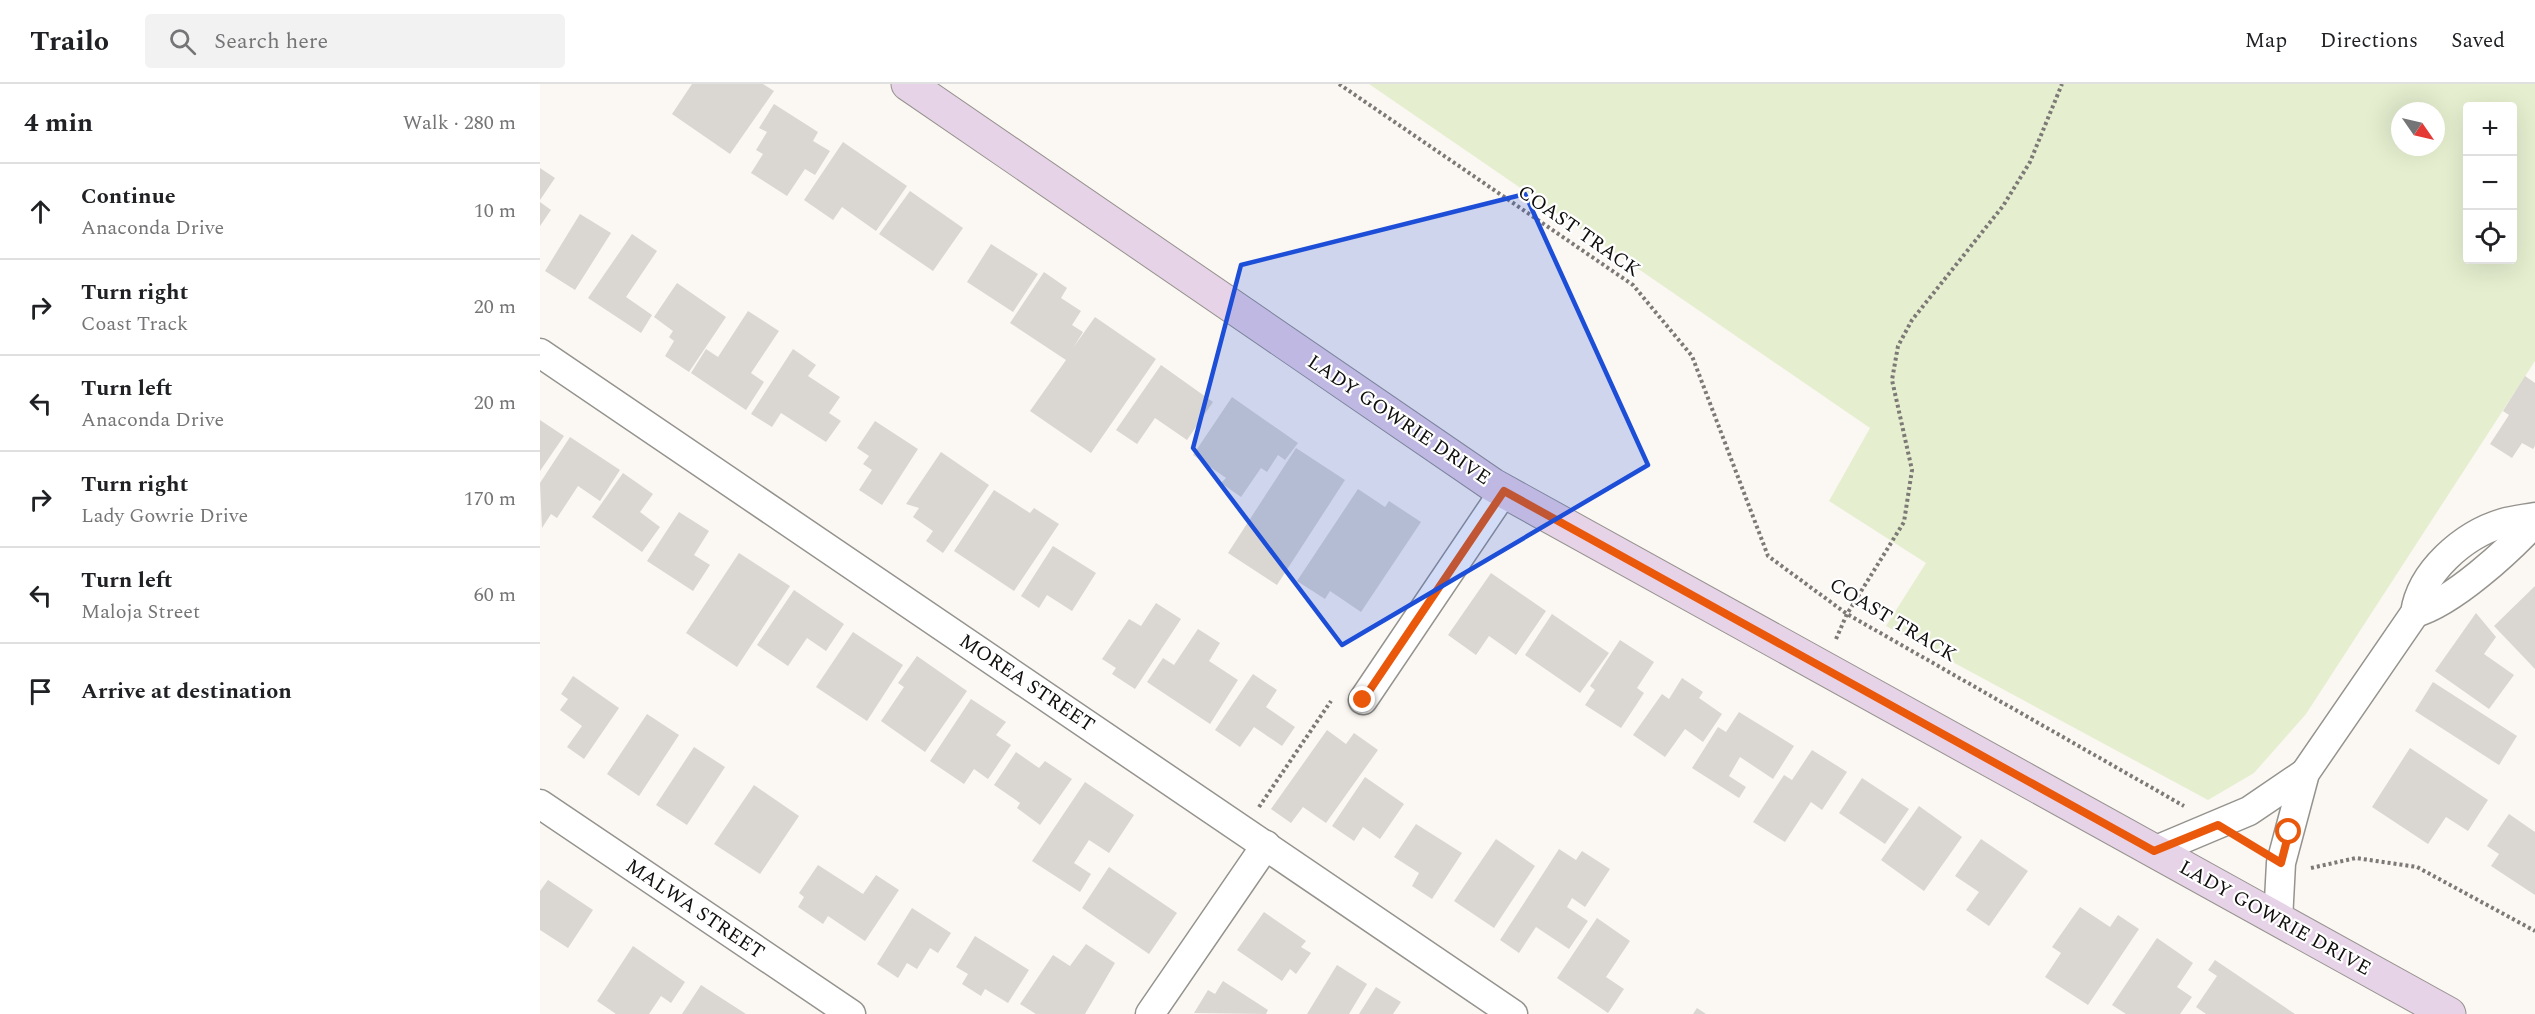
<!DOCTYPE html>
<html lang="en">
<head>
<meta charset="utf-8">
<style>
	:root { --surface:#fff; --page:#f2f2f2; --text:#202124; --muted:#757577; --line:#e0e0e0 }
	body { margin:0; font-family:Spectral,serif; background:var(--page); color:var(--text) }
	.controls { position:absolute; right:18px; top:18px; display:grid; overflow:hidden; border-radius:6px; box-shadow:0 6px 24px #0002 }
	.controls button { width:54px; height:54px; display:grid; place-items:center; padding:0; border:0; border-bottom:2px solid var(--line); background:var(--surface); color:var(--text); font:30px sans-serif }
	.compass { position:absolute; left:1851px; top:18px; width:54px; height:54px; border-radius:50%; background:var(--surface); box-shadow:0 6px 24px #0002; rotate:124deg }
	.stop { position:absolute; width:18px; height:18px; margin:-14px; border:4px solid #ea580c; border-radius:50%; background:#fff }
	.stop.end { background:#ea580c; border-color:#fff; box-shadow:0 2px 6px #0008 }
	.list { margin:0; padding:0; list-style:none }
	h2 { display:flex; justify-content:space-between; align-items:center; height:78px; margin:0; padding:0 24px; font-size:26px }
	h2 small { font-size:20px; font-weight:400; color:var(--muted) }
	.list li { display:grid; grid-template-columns:39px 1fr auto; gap:18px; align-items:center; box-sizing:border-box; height:96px; padding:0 24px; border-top:2px solid var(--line) }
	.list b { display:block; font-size:22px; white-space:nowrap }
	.list p { margin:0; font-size:20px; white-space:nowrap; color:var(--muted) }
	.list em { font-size:20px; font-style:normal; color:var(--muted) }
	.icon { flex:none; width:33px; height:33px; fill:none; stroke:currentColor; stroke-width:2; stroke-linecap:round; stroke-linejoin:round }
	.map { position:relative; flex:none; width:1995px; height:930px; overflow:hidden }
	header { display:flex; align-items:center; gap:36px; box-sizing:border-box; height:84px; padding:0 30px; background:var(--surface); border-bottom:2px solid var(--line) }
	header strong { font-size:28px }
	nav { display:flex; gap:33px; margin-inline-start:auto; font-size:21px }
	.search { width:420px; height:54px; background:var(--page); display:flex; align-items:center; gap:15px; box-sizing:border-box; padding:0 21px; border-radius:6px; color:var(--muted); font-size:22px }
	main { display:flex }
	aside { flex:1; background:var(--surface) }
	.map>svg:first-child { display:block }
</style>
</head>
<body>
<header>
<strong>Trailo</strong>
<div class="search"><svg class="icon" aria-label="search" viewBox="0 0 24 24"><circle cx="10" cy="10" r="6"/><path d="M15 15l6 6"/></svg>Search here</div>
<nav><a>Map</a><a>Directions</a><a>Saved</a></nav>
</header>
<main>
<aside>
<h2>4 min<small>Walk · 280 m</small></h2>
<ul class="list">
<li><svg class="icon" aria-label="ahead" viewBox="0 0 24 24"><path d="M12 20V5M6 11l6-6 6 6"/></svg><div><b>Continue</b><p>Anaconda Drive</p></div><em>10 m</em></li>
<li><svg class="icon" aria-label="right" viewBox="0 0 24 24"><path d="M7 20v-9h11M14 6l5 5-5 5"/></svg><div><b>Turn right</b><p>Coast Track</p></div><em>20 m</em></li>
<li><svg class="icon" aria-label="left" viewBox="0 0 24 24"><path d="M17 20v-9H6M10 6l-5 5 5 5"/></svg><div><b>Turn left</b><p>Anaconda Drive</p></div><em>20 m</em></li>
<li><svg class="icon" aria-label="right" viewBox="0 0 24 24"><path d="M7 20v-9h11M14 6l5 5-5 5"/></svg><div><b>Turn right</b><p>Lady Gowrie Drive</p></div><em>170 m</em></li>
<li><svg class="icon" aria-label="left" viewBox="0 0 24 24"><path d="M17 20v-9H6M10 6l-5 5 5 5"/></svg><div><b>Turn left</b><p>Maloja Street</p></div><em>60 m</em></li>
<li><svg class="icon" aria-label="arrive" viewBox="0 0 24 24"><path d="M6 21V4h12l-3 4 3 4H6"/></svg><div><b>Arrive at destination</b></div></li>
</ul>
</aside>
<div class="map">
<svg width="1995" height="930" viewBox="0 0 1995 930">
	<rect width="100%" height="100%" fill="#fbf7f3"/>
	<path fill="#e5efcf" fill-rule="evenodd" d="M829,0H1995V277L1766,630L1714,689L1668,716L1346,542L1386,479L1289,417L1330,344ZM1928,22H1972V176H1928ZM1860,27H1896V63H1860Z"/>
	<g fill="#dad7d2">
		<polygon points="152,0 223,0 234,7 190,70 132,30"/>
		<polygon points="234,20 278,48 273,57 290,67 275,91 265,85 247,112 211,89 223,70 216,66 227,48 219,44"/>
		<polygon points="303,58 367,102 336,147 302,123 293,136 264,116"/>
		<polygon points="0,84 15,94 0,116"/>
		<polygon points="370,107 423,144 393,187 339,150"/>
		<polygon points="0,118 11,126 0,142"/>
		<polygon points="40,130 71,149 35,206 5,187"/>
		<polygon points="92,150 117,167 86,213 112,231 101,249 48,214"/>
		<polygon points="451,160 498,190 473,228 427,198"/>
		<polygon points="504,188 527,204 521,214 541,227 532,241 543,248 533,264 555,233 616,275 551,369 490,327 526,276 470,239"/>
		<polygon points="137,199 186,233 149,288 125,272 134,257 129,253 133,247 114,233"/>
		<polygon points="208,227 239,247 211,289 224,298 206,326 151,289 166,265 178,273"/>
		<polygon points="253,265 276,281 268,292 300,313 289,329 301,337 286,358 241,329 232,343 211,330"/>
		<polygon points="621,281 673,318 647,356 615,334 597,360 576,346"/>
		<polygon points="1985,292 1995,299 1995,362 1993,365 1982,359 1972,374 1950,360 1969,331 1963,327"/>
		<polygon points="692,313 758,359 745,376 738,371 727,388 721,384 701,413 681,399 686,394 653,371"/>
		<polygon points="0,336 24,352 0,387"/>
		<polygon points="335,337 378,365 342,421 319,406 332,386 323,380 329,372 317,364"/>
		<polygon points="30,353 80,386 60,417 38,402 17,434 11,430 2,444 0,399"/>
		<polygon points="756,364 805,396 737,501 688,469"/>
		<polygon points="401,368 449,401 403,469 386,457 393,447 373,433 379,424 366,420"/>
		<polygon points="83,389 113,410 100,428 120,443 102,468 52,433"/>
		<polygon points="818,405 845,423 849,417 881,438 821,528 790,507 785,515 757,497"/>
		<polygon points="454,406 490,429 494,424 519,440 474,507 414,467"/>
		<polygon points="139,428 169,447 154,471 170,481 153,507 107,477"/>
		<polygon points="513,462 556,489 532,527 507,511 499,524 481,512"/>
		<polygon points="199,469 250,502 197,583 146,549"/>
		<polygon points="951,489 1006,527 976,571 949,552 936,571 908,551"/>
		<polygon points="1995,502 1995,585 1954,542"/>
		<polygon points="254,506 304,540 286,567 267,554 248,582 217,561"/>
		<polygon points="616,519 641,535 595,605 572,590 576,584 562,575 589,535 601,542"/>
		<polygon points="1936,529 1956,553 1944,570 1974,591 1949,625 1895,587"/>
		<polygon points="1012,530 1069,569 1040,609 985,571"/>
		<polygon points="658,545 680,559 669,577 698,596 670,640 607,598 623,574 634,581"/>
		<polygon points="313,548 363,581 327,637 276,603"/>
		<polygon points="1080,556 1114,578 1097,604 1104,609 1081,644 1045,621 1055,606 1050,602"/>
		<polygon points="377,572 427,607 385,668 341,637 364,603 358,599"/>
		<polygon points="713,590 737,606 726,623 755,643 742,662 714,643 700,663 675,646"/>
		<polygon points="33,592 79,624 44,675 27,663 42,642 20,626 28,615 21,610"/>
		<polygon points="1142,594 1163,608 1159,614 1182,630 1163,658 1145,645 1125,673 1093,651 1122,610 1129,615"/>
		<polygon points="1893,598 1977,652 1959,681 1875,627"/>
		<polygon points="431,615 466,638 456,651 471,661 448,695 434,685 424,700 390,677"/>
		<polygon points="1199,628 1254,662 1233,695 1200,673 1189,692 1206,703 1199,714 1152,684 1178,643 1186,648"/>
		<polygon points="107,630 139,651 99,712 67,690"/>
		<polygon points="787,646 806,660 814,649 838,666 786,739 763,723 751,739 731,725"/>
		<polygon points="154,663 185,683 147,741 116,721"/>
		<polygon points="1870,664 1948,716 1928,747 1906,733 1888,760 1832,723"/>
		<polygon points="1272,666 1307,688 1282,726 1271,718 1245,758 1213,738 1244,691 1252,696"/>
		<polygon points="476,668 499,684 505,677 532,695 500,741 477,724 480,719 454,701"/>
		<polygon points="825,693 864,720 840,755 823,743 814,757 792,742"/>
		<polygon points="1322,694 1369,725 1345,760 1299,729"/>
		<polygon points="545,698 594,731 569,769 549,756 534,779 551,790 540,808 492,777"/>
		<polygon points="214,701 259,732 220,790 174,760"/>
		<polygon points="1379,722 1422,753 1384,807 1341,776"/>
		<polygon points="1969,730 1995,748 1995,811 1951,782 1959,770 1947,762"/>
		<polygon points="876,740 922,769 892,815 872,802 879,789 854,773"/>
		<polygon points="956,755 995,782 954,844 914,817"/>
		<polygon points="1441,755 1488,787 1449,842 1426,826 1439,808 1415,792"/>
		<polygon points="1019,765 1036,776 1042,767 1070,785 1045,823 1032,814 1027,823 1048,837 1029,865 996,843 979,869 960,856"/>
		<polygon points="278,781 323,810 336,791 359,806 325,857 288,832 283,840 258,823 264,813 259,809"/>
		<polygon points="569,783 637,829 609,870 542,824"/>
		<polygon points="8,796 53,826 28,864 0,846 0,807"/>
		<polygon points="1540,823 1570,843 1578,831 1599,845 1548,921 1505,893 1521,869 1512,863"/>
		<polygon points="372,824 411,849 398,869 390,864 377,885 367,879 358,894 337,880"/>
		<polygon points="724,828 766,857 761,863 771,869 756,890 750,885 742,897 697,866"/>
		<polygon points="1057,834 1090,857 1066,893 1084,905 1068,929 1017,894"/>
		<polygon points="435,852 489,886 468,919 445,905 441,912 422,900 428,890 416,883"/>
		<polygon points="1617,854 1653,879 1637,903 1652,913 1640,930 1586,930 1572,921"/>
		<polygon points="546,860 575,879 545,930 496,930 480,920 513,871 530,882"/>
		<polygon points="93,862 145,898 131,919 121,912 109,930 76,930 57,917"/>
		<polygon points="1675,876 1755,930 1666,930 1656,923 1677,892 1668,886"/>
		<polygon points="797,881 827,900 809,930 767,930"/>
		<polygon points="683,897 728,926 726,930 654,929 668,906 675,910"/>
		<polygon points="161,901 206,930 142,930"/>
		<polygon points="836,903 861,918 853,930 819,930"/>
		<polygon points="1157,924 1166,930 1153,930"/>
	</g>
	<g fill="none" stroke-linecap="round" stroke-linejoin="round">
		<g stroke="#95938e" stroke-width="31">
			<g id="street">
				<polyline points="0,269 973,930"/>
				<path d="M1875,529C1913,518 1968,467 1995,438"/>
				<polyline points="823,616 964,407"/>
				<polyline points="0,720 311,930"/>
				<polyline points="1614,767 1709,727 1765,689"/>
				<path d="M1738,836L1741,779L1765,689L1875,529C1881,488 1923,451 1963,439C1973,436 1984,435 1995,433"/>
				<polyline points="610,930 726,761"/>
			</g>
		</g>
		<g stroke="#95938e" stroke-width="35">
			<polyline id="secondary" points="368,0 953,401 1909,930"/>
		</g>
		<g stroke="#7c7976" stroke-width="4" stroke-dasharray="3 3" stroke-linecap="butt">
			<polyline points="799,0 1093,201 1152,272 1228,472 1307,530 1644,722"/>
			<polyline points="1296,555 1307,530 1364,438 1372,386 1352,296 1358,262 1372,236 1463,122 1490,78 1522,0"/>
			<polyline points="719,723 791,617"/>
			<polyline points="1771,784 1816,774 1877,783 1995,847"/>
		</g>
		<use href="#street" stroke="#fff" stroke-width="28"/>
		<use href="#secondary" stroke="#e7d3e7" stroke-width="33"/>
	</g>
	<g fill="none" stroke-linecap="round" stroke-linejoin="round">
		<polyline stroke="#ea580c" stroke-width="8" points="823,616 964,407 1614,767 1678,741 1741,779 1749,748"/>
	</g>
	<path fill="#1d4ed8" fill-opacity="0.2" stroke="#1d4ed8" stroke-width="4.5" stroke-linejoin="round" d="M985,110L1108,381L802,561L653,364L701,181Z"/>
	<g text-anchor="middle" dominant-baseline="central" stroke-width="4.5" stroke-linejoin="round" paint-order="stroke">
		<g font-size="20" fill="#100f0d" stroke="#fff">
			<text transform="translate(1039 147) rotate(35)">COAST TRACK</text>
			<text transform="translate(859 336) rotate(34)">LADY GOWRIE DRIVE</text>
			<text transform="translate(1353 536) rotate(31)">COAST TRACK</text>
			<text transform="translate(487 599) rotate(34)">MOREA STREET</text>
			<text transform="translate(155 825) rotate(34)">MALWA STREET</text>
			<text transform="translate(1735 834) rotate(29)">LADY GOWRIE DRIVE</text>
		</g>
	</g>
</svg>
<div class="controls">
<button>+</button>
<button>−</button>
<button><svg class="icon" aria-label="locate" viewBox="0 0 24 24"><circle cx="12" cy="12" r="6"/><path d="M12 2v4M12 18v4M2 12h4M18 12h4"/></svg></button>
</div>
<svg class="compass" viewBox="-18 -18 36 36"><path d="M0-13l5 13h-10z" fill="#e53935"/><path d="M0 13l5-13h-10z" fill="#757577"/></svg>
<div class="stop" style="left:1749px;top:748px"></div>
<div class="stop end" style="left:823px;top:616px"></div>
</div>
</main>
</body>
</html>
